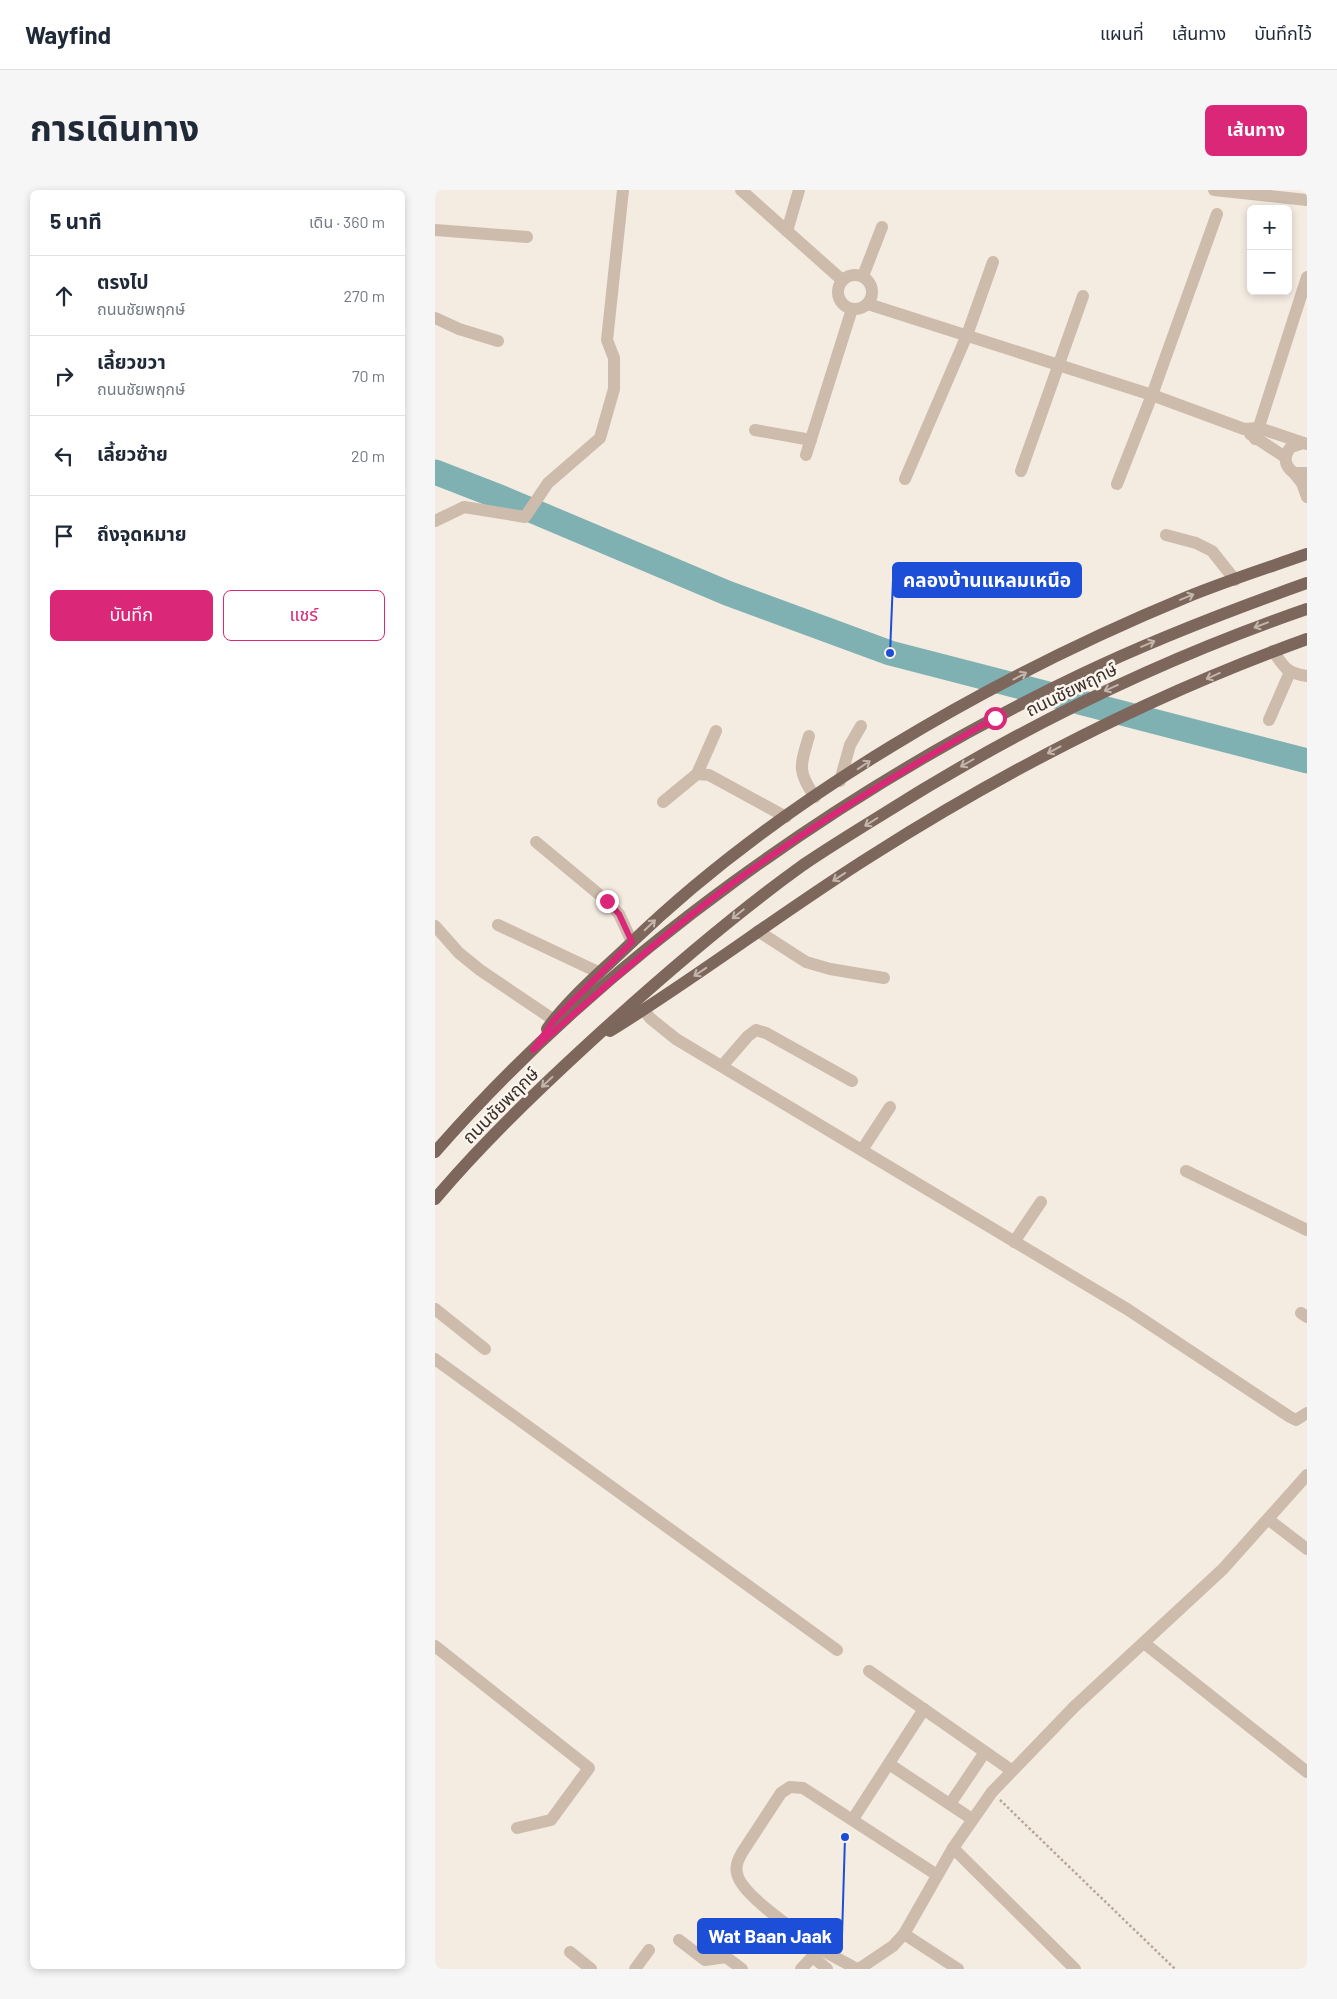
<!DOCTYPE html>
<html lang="th">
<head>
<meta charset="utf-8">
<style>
	:root { --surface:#fff; --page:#f6f6f7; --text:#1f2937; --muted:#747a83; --line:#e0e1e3; --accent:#db2777 }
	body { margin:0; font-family:Barlow,"Noto Sans Thai",sans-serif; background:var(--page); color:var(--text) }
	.controls { position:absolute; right:15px; top:15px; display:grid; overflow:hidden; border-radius:8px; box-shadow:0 2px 8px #0003 }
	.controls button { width:45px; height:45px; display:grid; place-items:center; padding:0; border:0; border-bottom:1px solid var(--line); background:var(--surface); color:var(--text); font:25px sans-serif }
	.stop { position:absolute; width:15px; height:15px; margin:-11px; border:4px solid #db2777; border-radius:50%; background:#fff }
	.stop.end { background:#db2777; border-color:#fff; box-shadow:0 1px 5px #0008 }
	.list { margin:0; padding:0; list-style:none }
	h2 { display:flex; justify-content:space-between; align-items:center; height:65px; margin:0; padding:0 20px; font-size:21px }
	h2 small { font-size:16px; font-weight:400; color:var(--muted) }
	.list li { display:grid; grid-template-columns:32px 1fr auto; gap:15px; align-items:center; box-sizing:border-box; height:80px; padding:0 20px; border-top:1px solid var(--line) }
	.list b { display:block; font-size:19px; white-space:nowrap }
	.list p { margin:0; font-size:16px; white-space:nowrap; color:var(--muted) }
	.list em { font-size:16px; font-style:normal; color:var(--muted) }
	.actions { display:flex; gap:10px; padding:15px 20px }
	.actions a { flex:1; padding:11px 0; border:1px solid var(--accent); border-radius:8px; text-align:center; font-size:18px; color:var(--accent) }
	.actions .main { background:var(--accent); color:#fff }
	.icon { flex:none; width:28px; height:28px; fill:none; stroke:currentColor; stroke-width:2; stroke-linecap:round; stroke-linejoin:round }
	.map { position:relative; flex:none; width:872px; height:1779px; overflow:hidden; border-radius:8px }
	header { display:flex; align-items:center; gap:30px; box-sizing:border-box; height:70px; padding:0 25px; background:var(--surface); border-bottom:1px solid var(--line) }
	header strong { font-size:24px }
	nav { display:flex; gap:28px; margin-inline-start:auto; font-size:18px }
	.intro { display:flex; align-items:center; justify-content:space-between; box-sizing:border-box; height:120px; padding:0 30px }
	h1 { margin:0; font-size:35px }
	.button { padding:12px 22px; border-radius:8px; background:var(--accent); color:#fff; font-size:18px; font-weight:700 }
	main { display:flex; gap:30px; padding:0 30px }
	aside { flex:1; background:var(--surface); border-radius:8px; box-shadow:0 2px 8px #0003 }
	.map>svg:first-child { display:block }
</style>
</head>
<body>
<header>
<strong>Wayfind</strong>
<nav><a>แผนที่</a><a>เส้นทาง</a><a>บันทึกไว้</a></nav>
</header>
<div class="intro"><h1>การเดินทาง</h1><a class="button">เส้นทาง</a></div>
<main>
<aside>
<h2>5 นาที<small>เดิน · 360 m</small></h2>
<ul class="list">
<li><svg class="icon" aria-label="ahead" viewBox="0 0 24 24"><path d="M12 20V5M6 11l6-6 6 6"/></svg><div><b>ตรงไป</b><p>ถนนชัยพฤกษ์</p></div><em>270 m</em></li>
<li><svg class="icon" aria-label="right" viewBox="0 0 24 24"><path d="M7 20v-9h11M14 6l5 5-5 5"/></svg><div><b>เลี้ยวขวา</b><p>ถนนชัยพฤกษ์</p></div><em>70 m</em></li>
<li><svg class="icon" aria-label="left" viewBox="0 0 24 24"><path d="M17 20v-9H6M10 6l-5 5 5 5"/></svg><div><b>เลี้ยวซ้าย</b></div><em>20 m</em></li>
<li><svg class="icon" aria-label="arrive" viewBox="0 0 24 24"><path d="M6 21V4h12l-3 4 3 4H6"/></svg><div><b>ถึงจุดหมาย</b></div></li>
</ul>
<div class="actions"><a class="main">บันทึก</a><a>แชร์</a></div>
</aside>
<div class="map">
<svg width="872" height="1779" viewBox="0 0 872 1779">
	<rect width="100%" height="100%" fill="#f4ebe1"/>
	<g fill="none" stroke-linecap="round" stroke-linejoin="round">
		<polyline stroke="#7fb0b2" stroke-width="25" points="0,282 67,308 292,403 455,463 872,571"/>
		<polyline stroke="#b9a596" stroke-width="2.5" stroke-dasharray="2.5 2.5" stroke-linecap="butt" points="565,1610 740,1779"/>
		<g stroke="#cdbbac" stroke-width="12">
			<polyline points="306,0 407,90"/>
			<polyline points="779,0 872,10"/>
			<polyline points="0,40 92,47"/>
			<polyline points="352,41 364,0"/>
			<circle cx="420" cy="102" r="17"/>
			<polyline points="428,86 447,37"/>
			<polyline points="433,114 717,205 809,239 824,238 872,254"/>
			<polyline points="0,128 24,139 63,151"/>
			<polyline points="320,240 376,250"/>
			<polyline points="815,244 850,267"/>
			<polyline points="820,249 872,87"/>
			<path d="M868,253L856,257C848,266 849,276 859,283H872"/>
			<polyline points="371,265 417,119"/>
			<polyline points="586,281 648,106"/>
			<polyline points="859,283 867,293 872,307"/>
			<polyline points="470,289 532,145 558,72"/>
			<polyline points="682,294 717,205 782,24"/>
			<polyline points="0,331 29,317 90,327 113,293 165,248 179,199 179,168 172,150 188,0"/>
			<polyline points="731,345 761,353 777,361 800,390"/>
			<path d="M838,461C850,478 851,483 872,486"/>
			<polyline points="834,530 855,482"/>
			<path d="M374,546C365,576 362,581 380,607"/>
			<polyline points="262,584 281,541"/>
			<polyline points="405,591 415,555 426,536"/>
			<polyline points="228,612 262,584 274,585 351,627"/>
			<polyline points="101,652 172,711 184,724 197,752"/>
			<polyline points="63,735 165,783"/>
			<polyline points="0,736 24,763 45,780 119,830"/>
			<polyline points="323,741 371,772 395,779 449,788"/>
			<polyline points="209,820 215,828 241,849 692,1119 855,1227 861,1230 872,1223"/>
			<polyline points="287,876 313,846 321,840 331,843 417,891"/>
			<polyline points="427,960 455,917"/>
			<polyline points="751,981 872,1040"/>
			<polyline points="579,1052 606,1012"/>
			<polyline points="0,1119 50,1159"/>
			<polyline points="866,1123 872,1127"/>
			<polyline points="0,1169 402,1460"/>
			<polyline points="834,1330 872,1359"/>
			<polyline points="709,1453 872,1582"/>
			<polyline points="0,1456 154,1578 116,1630 82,1638"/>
			<polyline points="434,1481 576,1580"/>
			<polyline points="454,1574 537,1629"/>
			<polyline points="515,1614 550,1562"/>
			<polyline points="418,1629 489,1519"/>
			<polyline points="518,1658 640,1779"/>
			<polyline points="469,1744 523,1779"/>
			<polyline points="244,1750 270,1770 291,1767 307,1779"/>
			<path d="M385,1759C366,1744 305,1705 302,1683C300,1675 304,1668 308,1661L346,1603L355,1597L368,1598L502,1685"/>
			<polyline points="135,1762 156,1779"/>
			<polyline points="377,1766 392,1779"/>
			<polyline points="200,1779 214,1760"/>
			<polyline points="366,1779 385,1759 422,1779"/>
			<polyline points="424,1779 458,1756 469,1744 518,1658 557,1602 639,1517 788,1379 872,1285"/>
		</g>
		<g stroke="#7d675c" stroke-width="12">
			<path d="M112,839C134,808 167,781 195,754C346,608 558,487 752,407C791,391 832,378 872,364"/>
			<path d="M175,841C264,786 347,722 436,666C573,579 719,504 872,449"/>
			<path d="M0,962C172,765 412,596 647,484C720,449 796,420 872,393"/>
			<path d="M0,1009C51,949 108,895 166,842C231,783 297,726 368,675C393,658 419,642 445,626C579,541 721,471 872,419"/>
		</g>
	</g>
	<defs><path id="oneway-shaft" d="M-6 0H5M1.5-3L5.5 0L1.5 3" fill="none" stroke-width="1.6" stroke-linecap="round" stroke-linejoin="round" transform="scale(1.25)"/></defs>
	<g stroke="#c2b5ac">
		<use href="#oneway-shaft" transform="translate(752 407) rotate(-22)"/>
		<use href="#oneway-shaft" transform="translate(826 435) rotate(159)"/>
		<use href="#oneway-shaft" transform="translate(713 454) rotate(-23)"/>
		<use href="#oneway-shaft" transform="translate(585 486) rotate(-28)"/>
		<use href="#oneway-shaft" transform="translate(778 486) rotate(156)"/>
		<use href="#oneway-shaft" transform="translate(676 498) rotate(156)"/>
		<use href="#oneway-shaft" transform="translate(619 560) rotate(152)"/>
		<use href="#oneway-shaft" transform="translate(532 573) rotate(150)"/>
		<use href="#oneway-shaft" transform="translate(429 575) rotate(-34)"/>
		<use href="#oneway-shaft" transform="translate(436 632) rotate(148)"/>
		<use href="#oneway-shaft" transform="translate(404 687) rotate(147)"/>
		<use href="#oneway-shaft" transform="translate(303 724) rotate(141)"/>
		<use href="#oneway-shaft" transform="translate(215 735) rotate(-44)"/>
		<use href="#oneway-shaft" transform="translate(265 782) rotate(146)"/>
		<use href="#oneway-shaft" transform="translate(112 892) rotate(137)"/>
	</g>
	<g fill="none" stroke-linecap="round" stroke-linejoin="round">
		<path stroke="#db2777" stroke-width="6" d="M172,711L184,724L197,752L119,830L98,860C160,805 221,751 287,701C373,637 466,581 560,528"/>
	</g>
	<g text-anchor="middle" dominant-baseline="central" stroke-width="5" stroke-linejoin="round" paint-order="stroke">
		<g font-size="18" fill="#3b302b" stroke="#fbf5ee">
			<text transform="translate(636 499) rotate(-26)">ถนนชัยพฤกษ์</text>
			<text transform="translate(65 915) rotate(-45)">ถนนชัยพฤกษ์</text>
		</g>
	</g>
	<path fill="none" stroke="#1d4ed8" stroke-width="2" d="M455 463L458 390M410 1647L407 1746"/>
	<g fill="#1d4ed8" stroke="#fbf5ee" stroke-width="2">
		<circle cx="455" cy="463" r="5"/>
		<circle cx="410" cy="1647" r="5"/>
	</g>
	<g fill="#1d4ed8" stroke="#1d4ed8" stroke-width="2">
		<rect x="458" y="373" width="188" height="34" rx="5"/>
		<rect x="263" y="1729" width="144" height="34" rx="5"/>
	</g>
	<g font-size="19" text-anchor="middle" font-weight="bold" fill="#fff">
		<text x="552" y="397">คลองบ้านแหลมเหนือ</text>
		<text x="335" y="1753">Wat Baan Jaak</text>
	</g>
</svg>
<div class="controls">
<button>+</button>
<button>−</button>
</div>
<div class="stop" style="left:560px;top:528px"></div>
<div class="stop end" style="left:172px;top:711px"></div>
</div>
</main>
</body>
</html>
